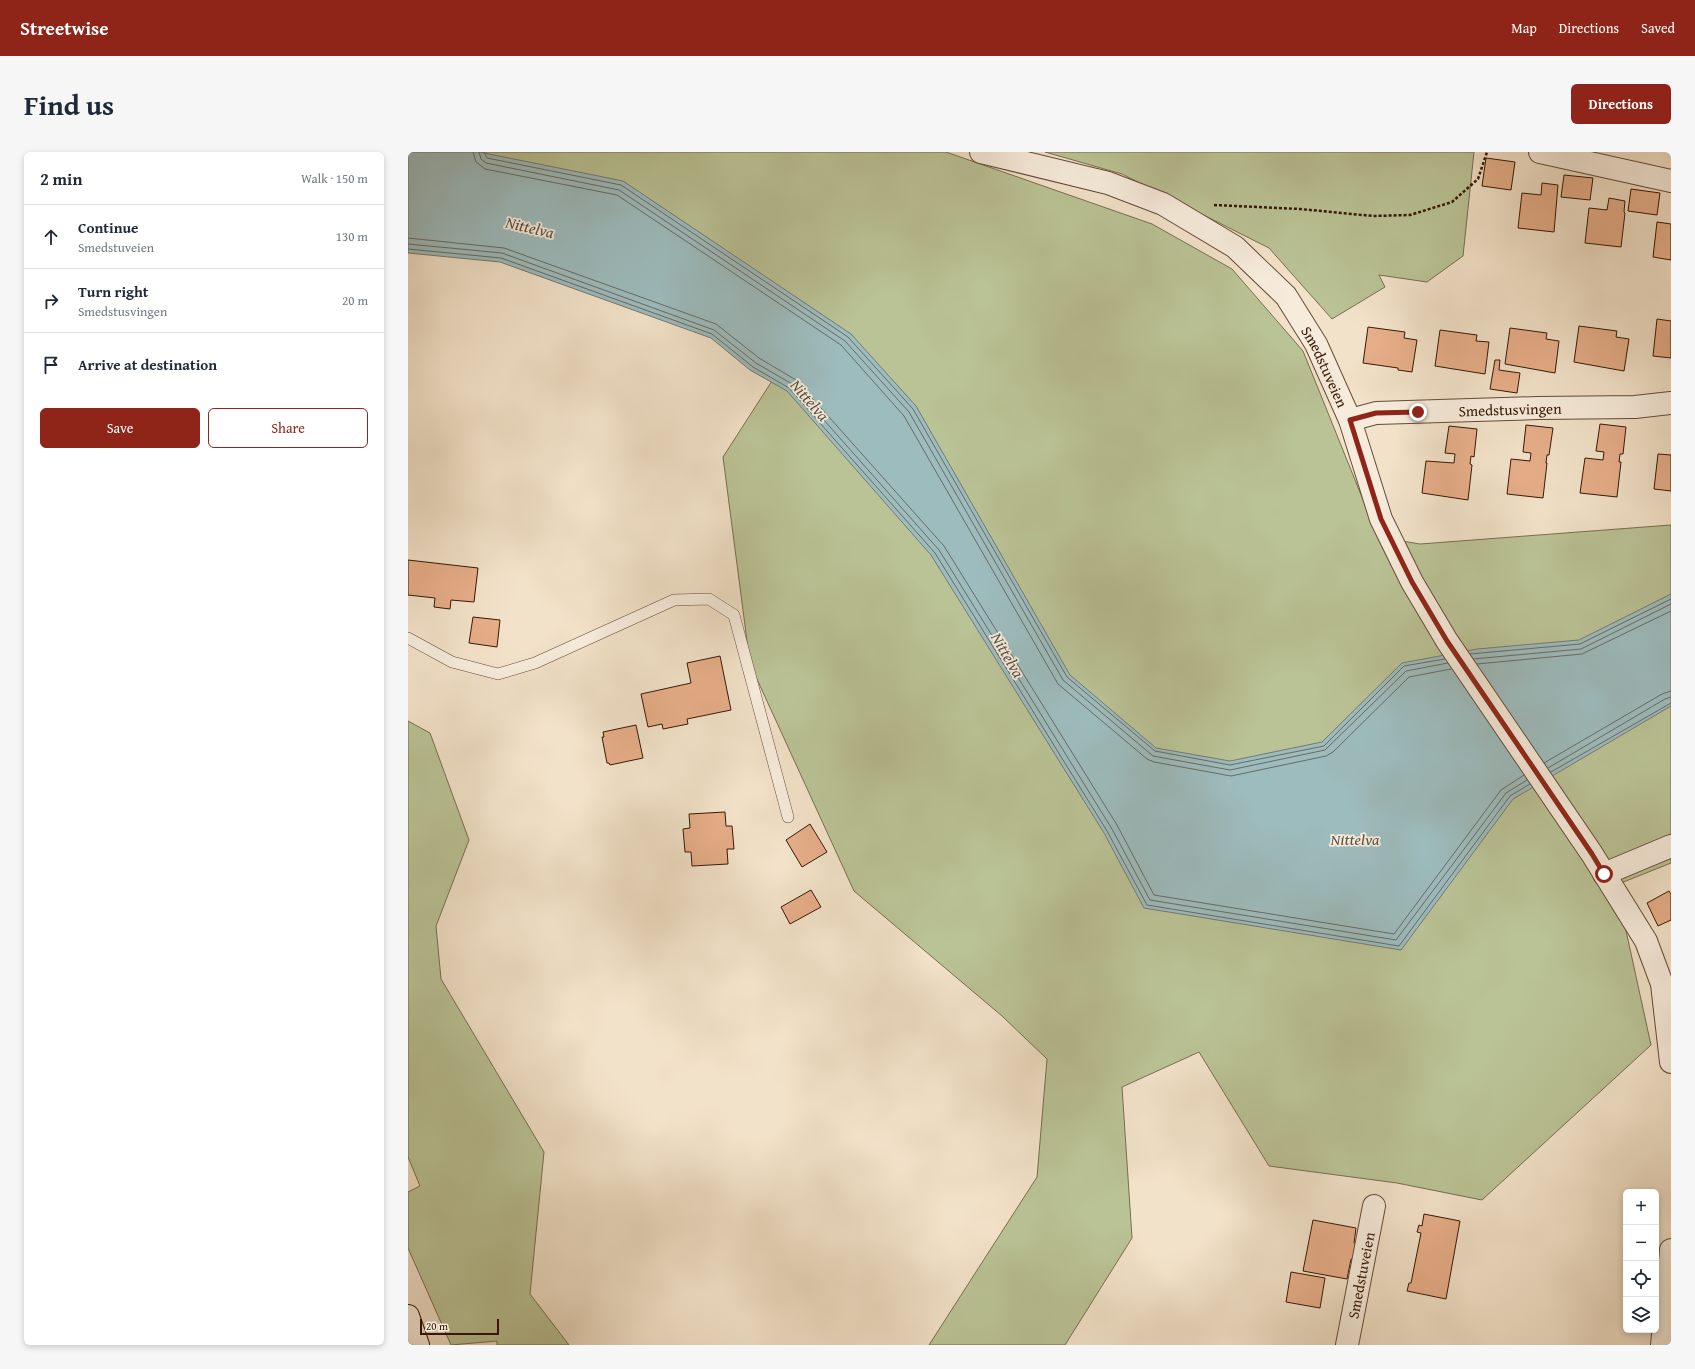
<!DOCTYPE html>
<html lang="en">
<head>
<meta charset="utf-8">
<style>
	:root { --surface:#fff; --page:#f6f6f7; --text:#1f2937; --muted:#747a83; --line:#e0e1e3; --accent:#8f2418 }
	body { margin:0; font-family:"Gentium Book Plus",serif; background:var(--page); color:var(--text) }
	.controls { position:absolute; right:12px; bottom:12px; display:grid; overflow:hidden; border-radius:6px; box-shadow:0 2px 6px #0003 }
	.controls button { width:36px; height:36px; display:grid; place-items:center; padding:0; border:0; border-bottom:1px solid var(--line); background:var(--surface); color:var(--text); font:20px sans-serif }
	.scale { position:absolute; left:12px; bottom:10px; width:79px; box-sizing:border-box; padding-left:4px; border:2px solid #371805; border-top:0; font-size:11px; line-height:14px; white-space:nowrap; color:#371805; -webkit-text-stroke:3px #f7ecdc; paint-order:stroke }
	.stop { position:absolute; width:12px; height:12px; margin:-9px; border:3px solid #8f2418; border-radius:50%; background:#fff }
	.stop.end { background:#8f2418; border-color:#fff; box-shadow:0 1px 4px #0008 }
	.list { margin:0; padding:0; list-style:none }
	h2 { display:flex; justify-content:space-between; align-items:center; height:52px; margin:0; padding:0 16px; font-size:17px }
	h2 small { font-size:13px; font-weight:400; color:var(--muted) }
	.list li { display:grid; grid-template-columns:26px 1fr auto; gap:12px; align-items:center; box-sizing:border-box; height:64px; padding:0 16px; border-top:1px solid var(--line) }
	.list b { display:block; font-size:15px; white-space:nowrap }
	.list p { margin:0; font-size:13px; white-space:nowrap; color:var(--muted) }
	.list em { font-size:13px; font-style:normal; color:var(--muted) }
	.actions { display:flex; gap:8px; padding:12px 16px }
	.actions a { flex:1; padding:9px 0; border:1px solid var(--accent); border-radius:6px; text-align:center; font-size:14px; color:var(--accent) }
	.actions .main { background:var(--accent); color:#fff }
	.icon { flex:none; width:22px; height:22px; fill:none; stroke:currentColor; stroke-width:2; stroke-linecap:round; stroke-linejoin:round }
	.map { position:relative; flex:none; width:1263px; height:1193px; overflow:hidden; border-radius:6px }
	header { display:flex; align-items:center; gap:24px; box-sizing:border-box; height:56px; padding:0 20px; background:var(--accent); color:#fff }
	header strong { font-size:19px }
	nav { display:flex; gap:22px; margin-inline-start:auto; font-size:14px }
	.intro { display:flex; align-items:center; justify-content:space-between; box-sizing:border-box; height:96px; padding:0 24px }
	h1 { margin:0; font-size:28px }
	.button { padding:10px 18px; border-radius:6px; background:var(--accent); color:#fff; font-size:14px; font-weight:700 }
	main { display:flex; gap:24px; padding:0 24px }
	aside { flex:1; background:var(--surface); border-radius:6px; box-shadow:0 2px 6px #0003 }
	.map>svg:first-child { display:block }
</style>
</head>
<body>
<header>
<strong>Streetwise</strong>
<nav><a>Map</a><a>Directions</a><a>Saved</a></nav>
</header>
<div class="intro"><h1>Find us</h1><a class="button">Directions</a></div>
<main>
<aside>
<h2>2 min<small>Walk · 150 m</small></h2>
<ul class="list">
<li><svg class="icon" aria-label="ahead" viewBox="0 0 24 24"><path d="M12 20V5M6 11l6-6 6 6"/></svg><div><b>Continue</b><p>Smedstuveien</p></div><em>130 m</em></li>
<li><svg class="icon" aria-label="right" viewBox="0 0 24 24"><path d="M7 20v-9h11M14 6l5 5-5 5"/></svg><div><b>Turn right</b><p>Smedstusvingen</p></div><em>20 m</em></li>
<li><svg class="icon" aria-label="arrive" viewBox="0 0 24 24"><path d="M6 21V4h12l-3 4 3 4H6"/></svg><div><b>Arrive at destination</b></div></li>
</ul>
<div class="actions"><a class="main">Save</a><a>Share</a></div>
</aside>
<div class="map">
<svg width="1263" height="1193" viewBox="0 0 1263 1193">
	<rect width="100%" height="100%" fill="#f2e2c9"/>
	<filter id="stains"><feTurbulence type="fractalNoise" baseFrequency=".005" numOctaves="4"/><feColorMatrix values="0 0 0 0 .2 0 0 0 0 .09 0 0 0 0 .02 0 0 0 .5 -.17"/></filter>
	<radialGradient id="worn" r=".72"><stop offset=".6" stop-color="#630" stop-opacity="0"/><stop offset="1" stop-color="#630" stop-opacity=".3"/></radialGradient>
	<g fill="#bac396" stroke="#786e4e">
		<polygon points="0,0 538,0 744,72 824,117 895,199 970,385 1012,392 1263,373 1263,711 1208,733 1243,893 1074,1048 989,1031 861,1014 791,900 714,935 724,1086 657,1193 521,1193 629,1025 639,907 594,864 446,739 342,512 315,305 373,215"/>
		<polygon points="637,0 1066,0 1055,104 1019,130 971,123 977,135 924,167 861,96 714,22"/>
		<polygon points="0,569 22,581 61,688 28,774 33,827 136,1000 122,1142 161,1193 89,1193 89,1189 43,1193 0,1096 0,1040 12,1034 0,1005"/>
	</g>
	<polygon fill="#9dbcbe" stroke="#747a74" points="0,0 71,0 215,29 443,182 508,254 662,523 748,596 822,609 914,590 994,511 1069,497 1171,488 1263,442 1263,554 1105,647 993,798 736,756 696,681 523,403 379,239 342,218 303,186 92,110 0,101"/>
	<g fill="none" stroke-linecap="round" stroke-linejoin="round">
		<g stroke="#6a6a62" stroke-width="1">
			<polyline points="65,0 68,10 77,17 209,43 433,193 496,264 650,532 739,607 746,610 823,624 918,604 925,600 1001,525 1043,517"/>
			<polyline points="71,0 73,7 78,11 211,38 437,189 501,260 655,528 745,604 822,618 917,598 998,519 1040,511"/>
			<polyline points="76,0 79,6 213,33 440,185 505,257 659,525 747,599 822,613 916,594 996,514 1037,507"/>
			<polyline points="0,86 96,96 308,172 351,206 388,228 536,394 709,673 746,743 986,782 1093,638 1116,623"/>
			<polyline points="0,92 94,101 306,178 348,211 384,232 531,398 704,677 742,748 988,788 1098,641 1119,628"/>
			<polyline points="0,97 93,106 304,182 345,215 381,236 527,401 699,679 739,753 991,794 1102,644 1122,632"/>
			<polyline points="1062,502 1172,492 1263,447"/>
			<polyline points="1065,507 1173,497 1263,452"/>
			<polyline points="1069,512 1174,502 1263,459"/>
			<polyline points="1136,611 1254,542 1263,539"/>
			<polyline points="1140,616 1257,547 1263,545"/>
			<polyline points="1143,620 1263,551"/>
		</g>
	</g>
	<g fill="#e6ae89" stroke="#371805">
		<polygon points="1078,6 1107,10 1103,38 1074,34"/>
		<polygon points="1156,23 1185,26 1182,48 1153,45"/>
		<polygon points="1134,31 1150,33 1146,80 1110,76 1114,41 1133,43"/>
		<polygon points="1223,37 1252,41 1249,63 1220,59"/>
		<polygon points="1201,46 1217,49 1216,60 1217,61 1213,95 1177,91 1181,56 1199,58"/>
		<polygon points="1249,70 1263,72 1263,108 1245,105"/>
		<polygon points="1249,167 1263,169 1263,206 1245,204"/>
		<polygon points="1171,174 1209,179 1208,185 1221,187 1216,219 1166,210"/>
		<polygon points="960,175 997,180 996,186 1009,188 1004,220 990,218 990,216 955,211"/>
		<polygon points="1102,176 1139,181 1138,187 1151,189 1147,221 1097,212"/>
		<polygon points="1032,178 1069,183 1068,189 1081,190 1077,222 1027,214"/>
		<polygon points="1087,208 1092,208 1091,218 1112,221 1109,241 1082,237"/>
		<polygon points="1192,272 1218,275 1215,302 1212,302 1211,310 1213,310 1209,345 1172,341 1177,306 1195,308 1196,300 1188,299"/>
		<polygon points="1118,273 1145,276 1141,303 1139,303 1138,311 1139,311 1135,346 1099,342 1103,307 1122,309 1123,301 1115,300"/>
		<polygon points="1041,274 1069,277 1066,305 1063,304 1062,312 1064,313 1060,348 1014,341 1018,309 1046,311 1047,302 1037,301"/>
		<polygon points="1250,302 1263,303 1263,339 1246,337"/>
		<polygon points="0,408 70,416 66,450 43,448 42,457 26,455 27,446 0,443"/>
		<polygon points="65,465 92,468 89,495 61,491"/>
		<polygon points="312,504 323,558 279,567 280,572 255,577 254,572 240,575 233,542 283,531 279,511"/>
		<polygon points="228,573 235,606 202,613 201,611 199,611 194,585 196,585 195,580"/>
		<polygon points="317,660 318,674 324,674 326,697 319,697 320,712 284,714 283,700 277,700 275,677 282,676 281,662"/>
		<polygon points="402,672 419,700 394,715 378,688"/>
		<polygon points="403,738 413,755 382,772 373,755"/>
		<polygon points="1261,739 1263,742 1263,768 1250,774 1239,751"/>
		<polygon points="1016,1062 1052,1069 1038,1147 999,1139 1001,1131 1003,1131 1013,1081 1009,1080 1011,1073 1014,1074"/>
		<polygon points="905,1068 948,1076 946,1091 951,1093 948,1108 943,1107 939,1127 895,1119"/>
		<polygon points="883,1120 917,1126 912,1156 878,1150"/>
	</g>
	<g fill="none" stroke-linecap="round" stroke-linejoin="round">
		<g stroke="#664a36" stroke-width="12">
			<polyline id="lane" points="0,486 44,510 90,522 127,511 266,448 301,447 326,463 380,665"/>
		</g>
		<g stroke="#664a36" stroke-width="24">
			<g id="street">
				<path id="s1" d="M573,0L700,31L755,52L827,95L878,144L908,192L942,268L973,367L1004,430L1039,489L1184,702L1238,789L1254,832L1263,910"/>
				<polyline points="1132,0 1263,29"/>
				<path id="s2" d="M942,268L968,261L1130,256L1227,255L1263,251"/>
				<polyline points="1196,722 1263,694"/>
				<path id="s3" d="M939,1193L966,1054"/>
				<polyline points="1254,1193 1263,1098"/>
			</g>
		</g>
		<g stroke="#371805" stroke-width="24">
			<polyline id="secondary" points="0,1164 10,1193"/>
		</g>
		<polyline stroke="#371805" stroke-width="2.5" stroke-dasharray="3 2" stroke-linecap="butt" points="806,53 892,57 965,64 1002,63 1044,50 1070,27 1079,0"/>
		<use href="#lane" stroke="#f7ecdc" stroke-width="11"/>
		<use href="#street" stroke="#f7ecdc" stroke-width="22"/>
		<use href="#secondary" stroke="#f7ecdc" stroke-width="22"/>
	</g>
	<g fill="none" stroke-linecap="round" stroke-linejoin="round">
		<polyline stroke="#8f2418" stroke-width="5" points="1010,260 968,261 942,268 973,367 1004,430 1039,489 1184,702 1196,722"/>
	</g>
	<g text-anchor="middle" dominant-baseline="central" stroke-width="3.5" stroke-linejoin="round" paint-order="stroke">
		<g font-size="15" fill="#371805" stroke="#f7ecdc">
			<text stroke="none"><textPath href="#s1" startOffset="425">Smedstuveien</textPath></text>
			<text stroke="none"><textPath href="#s2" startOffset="161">Smedstusvingen</textPath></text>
			<text stroke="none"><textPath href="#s3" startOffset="71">Smedstuveien</textPath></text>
		</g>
		<g font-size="16" font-style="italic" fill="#5b5146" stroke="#f7ecdc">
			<text transform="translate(122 75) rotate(13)">Nittelva</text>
			<text transform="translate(402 248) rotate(49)">Nittelva</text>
			<text transform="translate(600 503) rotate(60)">Nittelva</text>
			<text x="947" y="687">Nittelva</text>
		</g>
	</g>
	<rect width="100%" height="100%" filter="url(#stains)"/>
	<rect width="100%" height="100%" fill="url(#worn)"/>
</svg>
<div class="controls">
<button>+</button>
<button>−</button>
<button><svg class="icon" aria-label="locate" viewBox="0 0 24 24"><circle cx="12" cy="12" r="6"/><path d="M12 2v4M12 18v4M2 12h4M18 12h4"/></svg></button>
<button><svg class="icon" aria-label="layers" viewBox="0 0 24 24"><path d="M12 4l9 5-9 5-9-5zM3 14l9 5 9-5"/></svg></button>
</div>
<div class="scale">20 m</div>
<div class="stop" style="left:1196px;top:722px"></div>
<div class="stop end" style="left:1010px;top:260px"></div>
</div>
</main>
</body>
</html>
